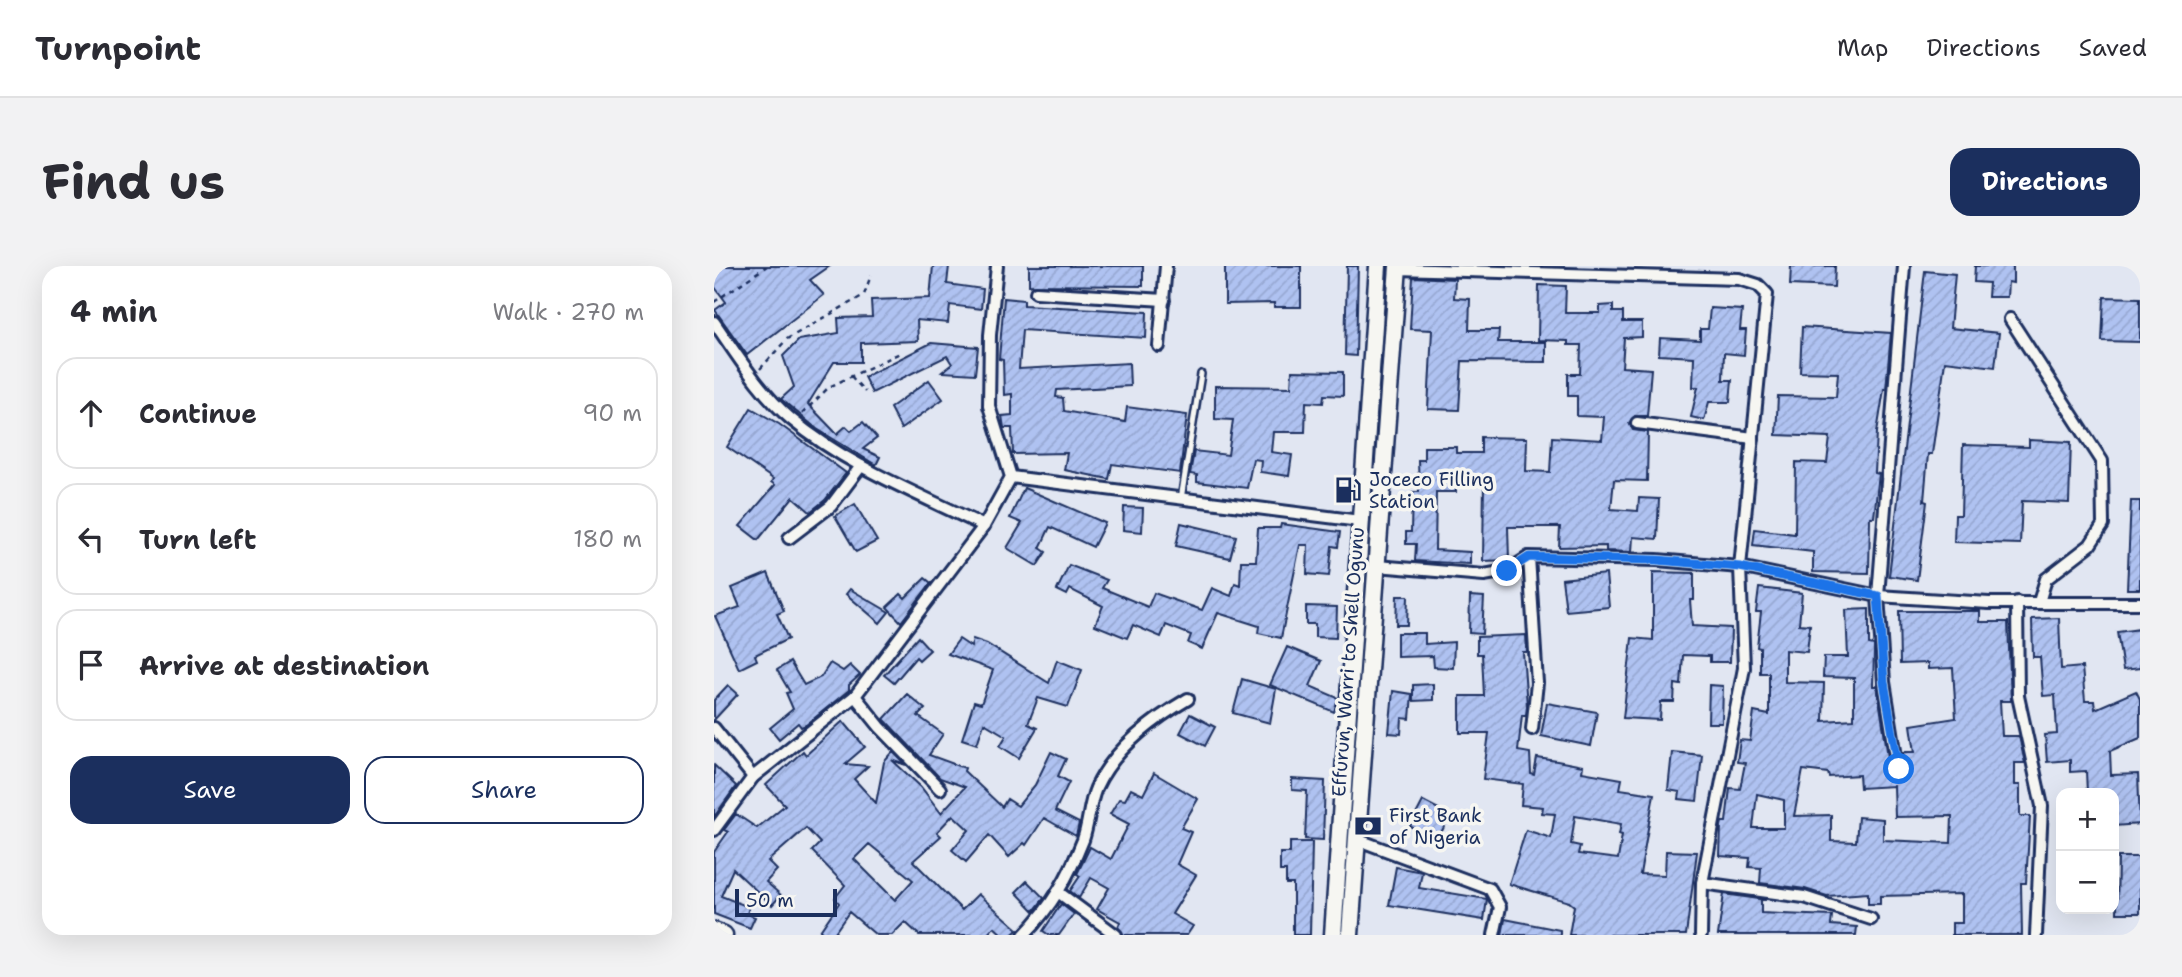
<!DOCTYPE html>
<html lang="en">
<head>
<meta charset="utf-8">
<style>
	:root { --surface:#fff; --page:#f2f2f3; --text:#2b2b33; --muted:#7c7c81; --line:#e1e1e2; --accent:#1b2f5e }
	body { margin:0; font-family:"Shantell Sans",sans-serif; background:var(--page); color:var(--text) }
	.controls { position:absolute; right:21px; bottom:21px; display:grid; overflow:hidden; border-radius:14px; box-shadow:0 7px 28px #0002 }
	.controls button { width:63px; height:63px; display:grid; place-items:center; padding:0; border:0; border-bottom:2px solid var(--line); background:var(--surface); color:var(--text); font:35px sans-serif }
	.scale { position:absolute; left:21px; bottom:18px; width:102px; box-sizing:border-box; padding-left:7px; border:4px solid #1b2f5e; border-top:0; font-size:19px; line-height:24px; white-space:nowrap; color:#1b2f5e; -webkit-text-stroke:5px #f6f6f2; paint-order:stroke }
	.stop { position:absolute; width:21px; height:21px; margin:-16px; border:5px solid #1a73e8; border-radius:50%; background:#fff }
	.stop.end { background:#1a73e8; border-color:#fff; box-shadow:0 2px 7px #0008 }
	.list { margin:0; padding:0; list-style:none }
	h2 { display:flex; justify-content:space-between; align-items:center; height:91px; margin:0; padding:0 28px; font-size:30px }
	h2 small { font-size:23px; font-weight:400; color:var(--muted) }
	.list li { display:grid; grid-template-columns:46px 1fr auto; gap:21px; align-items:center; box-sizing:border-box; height:112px; margin:0 14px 14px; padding:0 14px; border:2px solid var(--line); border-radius:21px }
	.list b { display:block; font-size:26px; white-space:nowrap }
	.list em { font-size:23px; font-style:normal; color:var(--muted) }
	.actions { display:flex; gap:14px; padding:21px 28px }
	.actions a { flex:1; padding:16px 0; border:2px solid var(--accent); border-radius:21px; text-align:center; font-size:24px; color:var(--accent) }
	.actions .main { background:var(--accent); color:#fff }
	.icon { flex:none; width:38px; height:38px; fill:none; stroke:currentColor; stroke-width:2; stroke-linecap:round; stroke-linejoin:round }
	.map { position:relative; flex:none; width:1426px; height:669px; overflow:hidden; border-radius:21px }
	header { display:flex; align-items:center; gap:42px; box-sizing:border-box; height:98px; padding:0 35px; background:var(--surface); border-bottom:2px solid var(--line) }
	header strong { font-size:33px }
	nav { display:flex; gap:38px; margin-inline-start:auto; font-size:24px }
	.intro { display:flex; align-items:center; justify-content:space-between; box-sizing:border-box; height:168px; padding:0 42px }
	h1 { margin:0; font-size:49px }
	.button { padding:18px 32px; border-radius:21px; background:var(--accent); color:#fff; font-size:24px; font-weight:700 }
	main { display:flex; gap:42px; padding:0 42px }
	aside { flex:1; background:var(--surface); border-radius:21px; box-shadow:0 7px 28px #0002 }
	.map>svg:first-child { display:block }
</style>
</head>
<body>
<header>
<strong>Turnpoint</strong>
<nav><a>Map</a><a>Directions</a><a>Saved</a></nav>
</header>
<div class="intro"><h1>Find us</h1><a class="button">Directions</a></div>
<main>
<aside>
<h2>4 min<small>Walk · 270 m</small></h2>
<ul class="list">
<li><svg class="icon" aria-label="ahead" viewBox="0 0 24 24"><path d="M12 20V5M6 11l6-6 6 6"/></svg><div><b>Continue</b></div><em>90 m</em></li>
<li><svg class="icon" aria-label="left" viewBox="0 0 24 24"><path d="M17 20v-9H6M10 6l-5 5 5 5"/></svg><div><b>Turn left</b></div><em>180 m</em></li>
<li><svg class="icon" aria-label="arrive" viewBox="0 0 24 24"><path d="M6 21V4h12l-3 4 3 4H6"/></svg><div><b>Arrive at destination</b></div></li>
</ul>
<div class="actions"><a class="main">Save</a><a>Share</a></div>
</aside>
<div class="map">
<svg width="1426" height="669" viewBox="0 0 1426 669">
	<defs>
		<pattern id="building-hatch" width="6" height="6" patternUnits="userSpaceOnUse" patternTransform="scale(1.75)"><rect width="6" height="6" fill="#afc2f1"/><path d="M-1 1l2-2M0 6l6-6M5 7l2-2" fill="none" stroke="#96a7d1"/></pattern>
	</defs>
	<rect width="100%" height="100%" fill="#e1e6f2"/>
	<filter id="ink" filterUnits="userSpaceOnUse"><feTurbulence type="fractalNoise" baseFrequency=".0143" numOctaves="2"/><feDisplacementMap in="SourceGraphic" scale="14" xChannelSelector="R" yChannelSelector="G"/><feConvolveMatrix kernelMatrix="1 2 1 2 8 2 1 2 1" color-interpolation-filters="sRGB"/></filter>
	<g filter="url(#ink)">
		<g fill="url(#building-hatch)" stroke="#1b2f5e" stroke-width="2" fill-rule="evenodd">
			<polygon points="0,0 116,0 96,14 110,29 33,89 1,44 12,36 0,20"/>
			<polygon points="219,0 235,0 233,18 269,23 267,43 236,39 234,57 203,54 204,75 147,77 147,96 120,96 94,138 123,168 132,160 137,165 149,156 163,172 149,183 166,191 162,199 103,163 67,133 80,121 69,90 85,74 125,67 124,52 158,51 157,34 216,32"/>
			<polygon points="315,0 429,0 429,20 315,19"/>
			<polygon points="511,0 587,0 587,41 560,41 560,37 511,38"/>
			<polygon points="633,0 644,0 642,90 631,89"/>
			<polygon points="1077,0 1121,0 1120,21 1076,19"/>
			<polygon points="1261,0 1299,0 1299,17 1294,16 1293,31 1274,31 1275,17 1260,16"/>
			<polygon points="1211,5 1241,8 1236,62 1285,67 1281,101 1231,95 1218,188 1214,188 1210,235 1213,236 1203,314 1175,310"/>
			<polygon points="699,11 741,13 740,32 756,33 755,64 785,64 784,76 832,76 832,96 748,95 745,144 714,143 718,64 696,63"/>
			<polygon points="825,19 852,20 851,47 886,47 886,40 899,39 899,46 909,46 909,56 928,56 928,71 910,72 908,101 937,103 933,150 921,150 915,157 919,164 934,166 933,215 900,214 897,243 924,245 925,232 945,233 943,273 919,271 918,286 892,285 892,280 845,281 846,261 794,261 795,294 769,295 770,214 742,214 742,226 722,226 721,284 756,286 756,298 701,295 702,278 692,278 692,266 697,266 698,226 705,226 704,194 710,194 710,181 742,181 742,187 767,187 767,171 813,172 812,205 836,206 838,171 888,174 890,151 863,150 863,130 854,130 854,108 866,108 867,79 854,79 854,75 824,74"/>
			<polygon points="1390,31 1426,32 1426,76 1388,75"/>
			<polygon points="290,32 310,34 310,39 433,46 432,72 308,64 305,103 415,97 416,120 343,124 342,131 349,132 350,145 411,156 413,141 473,149 466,207 398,198 395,213 350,204 353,187 299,188 298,162 290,162 288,150 298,149 298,128 290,129 289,94 285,93"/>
			<polygon points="996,42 1028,44 1026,64 1032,64 1030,89 1010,87 1009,114 1018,114 1016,136 995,136 990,154 977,151 984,121 979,121 980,91 945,89 946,72 986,74 986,63 994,63"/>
			<polygon points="1088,61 1177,67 1172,123 1170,123 1163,166 1161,207 1165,208 1160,251 1156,251 1155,307 1099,306 1099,286 1039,279 1041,263 1081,268 1082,196 1113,197 1116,171 1062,169 1064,130 1122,131 1124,107 1086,106"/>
			<polygon points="217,77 264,81 261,108 228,106 238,98 233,90 158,127 150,111"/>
			<polygon points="578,105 629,106 629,130 610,129 609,137 592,136 591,166 559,166 557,186 578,189 575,210 546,206 547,194 539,193 533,222 483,216 483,209 476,208 480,185 514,189 519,154 501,153 501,120 577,121"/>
			<polygon points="215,114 229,133 187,163 176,142"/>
			<polygon points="37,142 65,158 132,207 111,234 96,246 79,231 44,274 26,260 61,219 57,216 59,213 13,181"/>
			<polygon points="1315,174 1357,176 1355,237 1308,235 1306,278 1240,276 1241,249 1247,249 1249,179 1315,181"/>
			<polygon points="310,222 391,257 379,281 336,261 326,282 332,286 323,300 293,282 308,257 296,252"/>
			<polygon points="1417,235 1426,235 1426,323 1413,323"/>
			<polygon points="141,238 163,275 142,286 121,250"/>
			<polygon points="410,241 429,242 428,266 409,264"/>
			<polygon points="467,257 522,270 516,292 462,280"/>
			<polygon points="567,258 626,266 624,281 618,280 615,310 593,308 594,279 586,279 567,372 544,367 545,360 504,347 488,383 474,377 477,369 452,359 447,371 419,359 413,372 381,359 389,340 356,323 353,329 343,324 355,299 393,314 388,322 434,341 440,327 488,344 498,322 517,330 521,317 526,319 527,295 542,295 544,262 566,262"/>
			<polygon points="939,306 980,307 980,334 976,334 978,360 1017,362 1016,396 996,396 996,390 969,389 967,419 961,418 960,436 947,436 946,454 909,452 918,372 939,374"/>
			<polygon points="54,307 70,345 63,348 74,373 41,389 43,394 25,403 1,350 26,341 18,322"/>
			<polygon points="892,308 895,341 852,345 848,313"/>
			<polygon points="211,312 217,317 187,356 173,341 187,328 191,332"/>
			<path d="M1045,322L1088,327L1085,358L1096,359L1093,386L1071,384V416L1110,417L1109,455L1140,453V412L1109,411L1110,391H1134L1132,344L1155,343V378L1160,379V385L1159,420H1163L1176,504L1182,511L1192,505L1189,486H1201L1197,459L1242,452L1239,402L1214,403V397L1186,398L1185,345H1266V356H1294L1297,435H1286L1288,470H1305L1311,497H1301V519H1306V550H1316L1312,617H1307L1308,669H1238V657H1248V628L1166,630V638H1154V627L1113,630L1091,623L1046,617L1047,602L1035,601L1036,592L1006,590L1007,560L1008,556H1012L1016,522L1026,523L1031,497L1023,496L1026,474L1036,475L1040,446L1055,449V407H1046V382L1043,381L1047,346H1042ZM1089,504L1114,507L1115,511L1145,509L1146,522L1180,520L1181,551L1238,550L1237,577L1169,574V553L1144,551L1142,576L1117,575V549L1080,550ZM1043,528L1070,534V562H1039Z"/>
			<polygon points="136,323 175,346 166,357 132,328"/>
			<polygon points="683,330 694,330 693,359 682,359"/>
			<polygon points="756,330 770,331 768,368 755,367"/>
			<polygon points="592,340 623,341 622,372 601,371 601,358 592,358"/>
			<polygon points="1345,352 1347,403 1368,401 1371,435 1380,435 1381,443 1422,425 1426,433 1426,472 1396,485 1397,509 1424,508 1426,558 1400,560 1400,527 1373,527 1372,505 1356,506 1356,494 1333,496 1331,469 1343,468 1341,429 1329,430 1326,391 1319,391 1318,353"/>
			<polygon points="1426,363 1426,402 1409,404 1403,366"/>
			<polygon points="683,367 711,367 711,378 740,376 739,402 720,401 719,390 683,391"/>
			<path d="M812,369L813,386H809L813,440L812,449H808L804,485L816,487L817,508L820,509L823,492L843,495L869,500L868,506L908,513L906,523L940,528L926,608L951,609L952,585L983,586L972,669H855L860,640L855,636L795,618L812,564L837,572L841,548L828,547L829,541L807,539L809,518L769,513L775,467H746V430H770L768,388H763V371ZM861,550L907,558L905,568L908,569L904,593L864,588L866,580L857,578Z"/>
			<polygon points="204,371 216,384 205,394 202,391 180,417 170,409"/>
			<polygon points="245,373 257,381 259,373 273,378 335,417 343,394 368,404 354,441 324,432 314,458 323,462 305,492 286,480 292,470 270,457 263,478 248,473 260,436 267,438 279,404 234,388"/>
			<polygon points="573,381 607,395 596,420 624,432 620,446 556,419"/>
			<polygon points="76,396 90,419 107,411 116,397 129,405 136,399 146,409 135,419 135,424 92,459 87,461 84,457 65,473 56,462 79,443 72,427 76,426 63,404"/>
			<polygon points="528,413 562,423 556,457 519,447"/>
			<polygon points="719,418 719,434 699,435 699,419"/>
			<polygon points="14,419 24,428 0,454 0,434"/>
			<polygon points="995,419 1009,420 1008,457 994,457"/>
			<polygon points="679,425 698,428 696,453 688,452 687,468 675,467"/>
			<path d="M193,428L211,443L204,450L229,468L215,489L251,502L250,505L288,541L293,533L304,540L321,519L337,486L352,493L344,510L355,516L341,545L365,557L362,570L330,552L312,579L310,577L295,591L275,569L252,596L238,584L255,564L239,549L223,566L227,570L199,595L248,644L264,628L304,663L298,669H289L280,661L273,669H205L191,656L178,669H162L135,646L119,669H112L106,665L125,637L121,632L131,619L98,585L106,577L92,562L54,595L63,604L52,616L67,629L58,639L19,603L7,630L35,641L33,648L41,651L36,662L0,648V586L14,566L10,564L22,548L43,562L71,539L52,519L89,485L92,489L129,455L151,481L131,498L154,500L140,513L162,537L170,496L179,486L192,499L178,494L207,521L227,547L251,521L226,512L170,453ZM155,578L199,614L181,634L140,593Z"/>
			<polygon points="833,437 883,446 877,480 827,470"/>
			<polygon points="476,448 501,461 491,480 466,467"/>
			<polygon points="958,486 988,489 983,535 965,533 966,526 954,524"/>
			<polygon points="0,499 22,520 0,551"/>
			<polygon points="440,507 484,533 467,562 477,566 463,598 482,609 458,648 479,660 473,669 410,669 404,661 406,656 383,643 395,622 377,612 365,632 356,625 366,610 363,608 376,581 397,593 415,558 396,548 405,533 411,534 417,523 429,529"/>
			<polygon points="578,513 611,515 609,574 591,573 593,525 578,524"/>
			<polygon points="709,535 736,549 723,575 696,560"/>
			<polygon points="576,576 598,576 596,669 579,669 579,618 572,618 572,605 566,605 566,587 576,587"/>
			<polygon points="1404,591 1426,591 1426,647 1403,647"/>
			<polygon points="682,601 708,606 705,622 773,633 770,654 675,639"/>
			<polygon points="313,615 330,632 320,645 302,626"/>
			<polygon points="1010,628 1052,634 1047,634 1047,647 1118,650 1117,659 1143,661 1142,669 1004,669"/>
			<polygon points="347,638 360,648 345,669 335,669 329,665"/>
			<polygon points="791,653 846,664 846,669 788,669"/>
		</g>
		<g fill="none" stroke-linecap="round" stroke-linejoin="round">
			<g stroke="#1b2f5e" stroke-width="10">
				<polyline id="lane" points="467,233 487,108"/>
			</g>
			<g stroke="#1b2f5e" stroke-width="16">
				<g id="street">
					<polyline points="683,3 1025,13 1044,19 1053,28 1026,301 1030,402 988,617 987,669"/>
					<polyline points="322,26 450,34"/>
					<polyline points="1296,53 1388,195 1389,259 1376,279 1332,313 1325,336"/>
					<path d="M0,56C23,89 46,127 77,153C133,200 205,228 270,260"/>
					<polyline points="445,80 452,0"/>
					<polyline points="923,157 1039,172"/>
					<polyline points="297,211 646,255"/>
					<polyline points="75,272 117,240 147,200"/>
					<polyline points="815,291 823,417 818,463"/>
					<polyline points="663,300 770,309 793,305 815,291 943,294 1026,301 1164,330 1275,337 1426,337"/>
					<polyline points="1303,336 1304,430 1328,540 1322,669"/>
					<polyline points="141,430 166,461 226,523"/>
					<polyline points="0,462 39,511"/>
					<polyline points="1184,503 1170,416 1164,330 1190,0"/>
					<polyline points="0,564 39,511 141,430 270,260 297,211 275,140 276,69 283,0"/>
					<polyline points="642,573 776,623 786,641 780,669"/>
					<polyline points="988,617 1090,631 1157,653"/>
					<polyline points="344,626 402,669"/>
					<path d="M310,669C338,640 354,612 369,574C375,557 375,538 382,522C400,483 438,454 474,433"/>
				</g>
			</g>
			<g stroke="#1b2f5e" stroke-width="21">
				<g id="secondary">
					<polyline points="0,665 10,669"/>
					<polyline points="619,669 664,0"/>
					<polyline points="636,669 684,0"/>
				</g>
			</g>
			<g stroke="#1b2f5e" stroke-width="2.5" stroke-dasharray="5 5" stroke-linecap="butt">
				<polyline points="0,36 53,0"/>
				<polyline points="46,103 73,73 150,29 157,9"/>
				<polyline points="137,110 151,126"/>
				<polyline points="88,148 115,121 188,86"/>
			</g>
			<use href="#lane" stroke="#f6f6f2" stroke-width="5"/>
			<use href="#street" stroke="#f6f6f2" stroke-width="10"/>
			<use href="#secondary" stroke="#f6f6f2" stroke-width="16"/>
		</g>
	</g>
	<g fill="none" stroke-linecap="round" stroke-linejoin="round" filter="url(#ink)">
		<polyline stroke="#1a73e8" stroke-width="9" points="793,305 815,291 943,294 1026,301 1164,330 1170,416 1185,503"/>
	</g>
	<defs>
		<g id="fuel-bare" transform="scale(2.1)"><path d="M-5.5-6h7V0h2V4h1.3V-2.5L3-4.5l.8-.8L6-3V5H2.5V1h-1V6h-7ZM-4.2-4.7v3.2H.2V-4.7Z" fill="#1b2f5e" stroke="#f6f6f2" stroke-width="2.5" paint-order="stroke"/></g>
		<g id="bank-bare" transform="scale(2.1)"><path d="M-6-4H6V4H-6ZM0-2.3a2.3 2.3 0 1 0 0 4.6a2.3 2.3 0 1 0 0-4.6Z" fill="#1b2f5e" stroke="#f6f6f2" stroke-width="2.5" paint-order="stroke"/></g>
	</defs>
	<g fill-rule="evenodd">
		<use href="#fuel-bare" x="634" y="224"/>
		<use href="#bank-bare" x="654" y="560"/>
	</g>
	<g text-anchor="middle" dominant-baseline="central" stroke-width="7" stroke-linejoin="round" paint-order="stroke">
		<g font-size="19" fill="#1b2f5e" stroke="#f6f6f2" text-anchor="start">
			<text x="655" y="213">Joceco Filling<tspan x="655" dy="22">Station</tspan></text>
			<text x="675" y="549">First Bank<tspan x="675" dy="22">of Nigeria</tspan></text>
		</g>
		<g font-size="19" fill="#1b2f5e" stroke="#f6f6f2">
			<text transform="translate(634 396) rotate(-86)">Effurun, Warri to Shell Ogunu</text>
		</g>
	</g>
</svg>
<div class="controls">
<button>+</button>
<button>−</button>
</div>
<div class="scale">50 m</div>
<div class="stop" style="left:1185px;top:503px"></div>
<div class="stop end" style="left:793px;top:305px"></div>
</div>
</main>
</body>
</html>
